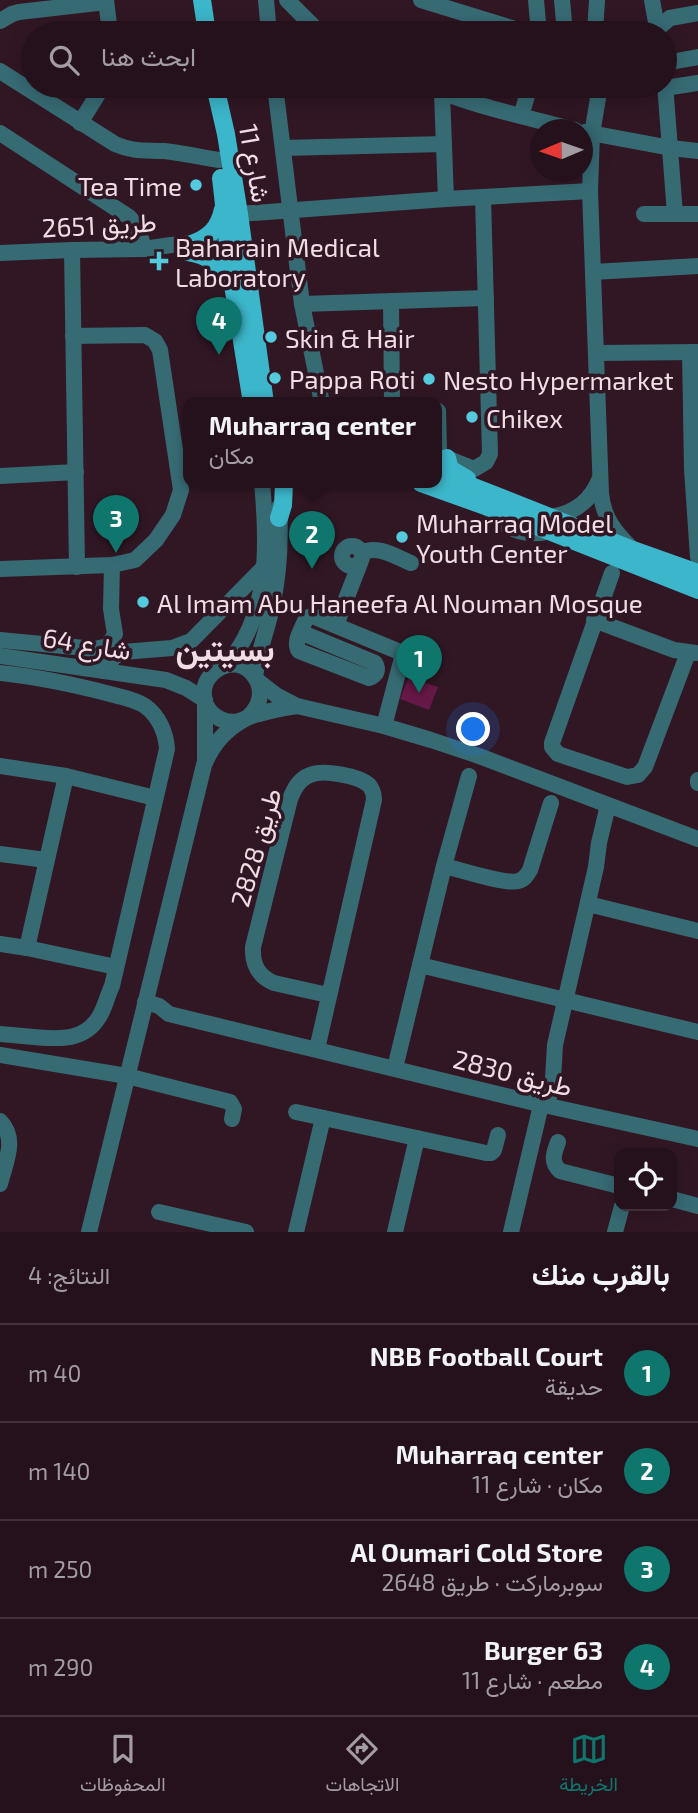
<!DOCTYPE html>
<html lang="ar">
<head>
<meta charset="utf-8">
<style>
	:root { --surface:#25111b; --page:#2d1a24; --text:#f1f3f6; --muted:#a39da3; --line:#42313a; --accent:#0f766e }
	body { margin:0; font-family:"Exo 2",Vazirmatn,sans-serif; background:var(--page); color:var(--text); direction:rtl }
	.controls { position:absolute; right:21px; bottom:21px; display:grid; overflow:hidden; border-radius:14px; box-shadow:0 4px 18px #0003 }
	.controls button { width:63px; height:63px; display:grid; place-items:center; padding:0; border:0; border-bottom:2px solid var(--line); background:var(--surface); color:var(--text); font:35px sans-serif }
	.compass { position:absolute; left:530px; top:119px; width:63px; height:63px; border-radius:50%; background:var(--surface); box-shadow:0 4px 18px #0003; rotate:268deg }
	.you { position:absolute; left:474px; top:730px; width:24px; height:24px; margin:-18px; border:5px solid #fff; border-radius:50%; background:#1a73e8; box-shadow:0 0 0 10px #1a73e833 }
	.badge { display:grid; place-items:center; width:46px; height:46px; border-radius:50%; background:var(--accent); color:#fff; font-size:23px; font-weight:700 }
	.pin { position:absolute; translate:-50% -58px; filter:drop-shadow(0 2px 4px #0008) }
	.pin::after { content:''; position:absolute; top:37px; width:24px; height:21px; background:inherit; clip-path:polygon(0 0,100% 0,50% 100%) }
	.popup { position:absolute; left:183px; top:397px; width:259px; height:91px; box-sizing:border-box; display:grid; place-content:center; border-radius:14px; background:var(--surface); filter:drop-shadow(0 2px 5px #0005); font-size:23px; white-space:nowrap; color:var(--muted) }
	.popup b { font-size:26px; color:var(--text) }
	.popup::after { content:''; position:absolute; left:50%; top:100%; margin-left:-14px; border:14px solid transparent; border-top-color:var(--surface) }
	.list { margin:0; padding:0; list-style:none }
	h2 { display:flex; justify-content:space-between; align-items:center; height:91px; margin:0; padding:0 28px; font-size:30px }
	h2 small { font-size:23px; font-weight:400; color:var(--muted) }
	.list li { display:grid; grid-template-columns:46px 1fr auto; gap:21px; align-items:center; box-sizing:border-box; height:98px; padding:0 28px; border-top:2px solid var(--line) }
	.list b { display:block; font-size:26px; white-space:nowrap }
	.list p { margin:0; font-size:23px; white-space:nowrap; color:var(--muted) }
	.list em { font-size:23px; font-style:normal; color:var(--muted) }
	.icon { flex:none; width:38px; height:38px; fill:none; stroke:currentColor; stroke-width:2; stroke-linecap:round; stroke-linejoin:round }
	.map { position:relative; flex:none; width:698px; height:1232px; overflow:hidden; direction:ltr }
	.search { position:absolute; background:var(--surface); box-shadow:0 4px 18px #0003; left:21px; right:21px; top:21px; height:77px; display:flex; align-items:center; gap:18px; box-sizing:border-box; padding:0 24px; border-radius:38px; color:var(--muted); font-size:26px }
	.sheet { height:483px; background:var(--surface) }
	nav { display:flex; justify-content:space-around; align-items:center; box-sizing:border-box; height:98px; border-top:2px solid var(--line); background:var(--surface); font-size:19px; color:var(--muted) }
	nav a { display:grid; justify-items:center; gap:4px }
	nav .on { color:var(--accent) }
	.map>svg:first-child { display:block }
</style>
</head>
<body>
<div class="map">
<svg width="698" height="1232" viewBox="0 0 698 1232">
	<rect width="100%" height="100%" fill="#311724"/>
	<polygon fill="#661846" points="409,677 438,687 429,710 400,699"/>
	<g fill="none" stroke-linecap="round" stroke-linejoin="round">
		<g stroke="#376b74" stroke-width="16">
			<polyline points="106,0 110,33"/>
			<polyline points="266,0 269,33"/>
			<polyline points="287,0 320,33"/>
			<polyline points="421,0 528,33"/>
			<polyline points="536,0 539,33"/>
			<polyline points="562,0 565,33"/>
			<polyline points="652,0 658,33"/>
			<polyline points="0,21 12,14 19,12 106,2"/>
			<polyline points="658,28 670,18 698,13"/>
			<polyline points="595,33 597,0"/>
			<polyline points="665,63 698,57"/>
			<path d="M0,71L115,144C133,152 145,150 164,151C182,153 200,157 219,160"/>
			<polyline points="665,84 675,214"/>
			<polyline points="275,86 302,304 322,403"/>
			<path d="M426,86C472,106 527,117 575,130"/>
			<path d="M600,86L592,134L590,191L601,493C603,518 615,532 632,549"/>
			<polyline points="665,88 698,83"/>
			<polyline points="442,93 446,199"/>
			<polyline points="521,116 530,86"/>
			<polyline points="80,123 103,86"/>
			<polyline points="585,132 671,148 698,151"/>
			<path d="M0,133L129,217C138,226 141,237 144,249"/>
			<polyline points="283,148 444,144"/>
			<polyline points="239,214 446,199 590,191"/>
			<polyline points="644,214 698,214"/>
			<polyline points="72,250 77,567"/>
			<polyline points="0,253 72,250 144,249 171,245 238,240"/>
			<polyline points="593,272 698,266"/>
			<polyline points="391,301 392,403"/>
			<polyline points="302,304 486,298"/>
			<polyline points="690,352 692,469 698,557"/>
			<polyline points="596,353 698,352"/>
			<polyline points="438,411 439,455"/>
			<polyline points="436,454 474,469 486,462 490,454 483,197"/>
			<polyline points="0,476 76,472"/>
			<path d="M488,507C503,528 524,538 550,531"/>
			<path d="M551,517C575,513 591,501 600,478"/>
			<circle cx="352" cy="556" r="10"/>
			<path d="M362,553C377,544 396,557 411,563"/>
			<polyline points="0,569 112,565 135,560 156,540 173,515 181,490 160,350 155,341 145,335 73,336"/>
			<polyline points="612,573 552,743 552,747 558,754 627,777 638,775 645,767 688,653"/>
			<polyline points="594,620 674,650 696,653"/>
			<polyline points="336,625 360,563"/>
			<path d="M300,632L375,663C379,670 377,675 369,678L299,651C293,642 301,631 305,621C307,617 311,615 315,617L400,652L402,658L384,726"/>
			<polyline points="0,640 95,649 108,646 115,634 111,609 112,565"/>
			<polyline points="0,656 166,680 186,688 205,700"/>
			<path d="M225,666C270,617 268,546 262,483"/>
			<polyline points="104,671 114,657 123,652 172,648 191,641 264,567"/>
			<path d="M0,673C39,677 76,685 114,695C125,698 136,700 145,706C159,716 166,733 167,749L112,986C107,996 105,1008 99,1017C84,1042 58,1039 34,1037C22,1036 11,1035 0,1034"/>
			<path d="M255,677C258,652 267,631 272,607C279,575 281,540 279,507"/>
			<polyline points="258,681 276,695 297,706 384,726 431,740 479,756 698,839"/>
			<path d="M248,717C279,690 243,647 214,672C207,678 203,687 204,696C205,713 223,725 239,721C246,719 252,715 259,714C272,710 284,708 297,706"/>
			<polyline points="205,759 205,702"/>
			<polyline points="0,766 66,776 155,798"/>
			<polyline points="698,780 698,783"/>
			<polyline points="0,854 46,860"/>
			<path d="M444,866C458,869 506,885 518,881C524,880 527,875 530,870L551,803"/>
			<polyline points="588,904 698,931"/>
			<polyline points="0,944 27,948 116,967"/>
			<polyline points="27,948 66,776"/>
			<polyline points="420,965 698,1032"/>
			<polyline points="145,1002 159,1006 169,1014 535,1103 698,1139"/>
			<path d="M317,1049L374,800C374,794 373,790 369,785C359,776 323,769 310,775C299,779 294,789 290,799L253,947C252,965 258,976 274,983L328,995"/>
			<polyline points="0,1055 127,1076 230,1102 234,1109 232,1119"/>
			<polyline points="395,1068 444,866 469,776"/>
			<polyline points="547,1106 553,1079 555,1045 596,867 599,843 608,805"/>
			<polyline points="296,1112 486,1153 491,1153 494,1150 498,1135"/>
			<path d="M0,1121C18,1139 5,1163 0,1184"/>
			<path d="M558,1142C554,1153 550,1162 560,1171L619,1186"/>
			<polyline points="672,1199 698,1206"/>
			<polyline points="159,1212 246,1232"/>
			<path d="M89,1232L204,765C213,744 225,730 245,719"/>
			<polyline points="296,1232 323,1118"/>
			<polyline points="395,1232 417,1138"/>
			<polyline points="511,1232 541,1105"/>
			<polyline points="615,1232 622,1206"/>
		</g>
		<g stroke="#3cb6ca" stroke-width="18">
			<polyline points="202,0 207,33"/>
			<polyline points="215,86 226,134 239,214 265,403"/>
			<polyline points="221,178 233,285 252,403"/>
			<path d="M192,244C210,237 219,228 223,209"/>
			<path d="M188,252C208,255 223,266 232,283"/>
			<polyline points="447,458 450,469 467,479"/>
			<polyline points="436,474 474,487 633,550 698,573"/>
			<polyline points="421,483 488,507 698,590"/>
			<polyline points="279,518 283,505 284,483"/>
		</g>
	</g>
	<g fill="#54cade" stroke="#311724" stroke-width="2.5">
		<circle cx="196" cy="185" r="7"/>
		<path d="M155.5 250.5h7v7h7v7h-7v7h-7v-7h-7v-7h7z"/>
		<circle cx="271" cy="337" r="7"/>
		<circle cx="275" cy="378" r="7"/>
		<circle cx="429" cy="379" r="7"/>
		<circle cx="472" cy="417" r="7"/>
		<circle cx="402" cy="537" r="7"/>
		<circle cx="143" cy="602" r="7"/>
	</g>
	<g text-anchor="middle" dominant-baseline="central" stroke-width="7" stroke-linejoin="round" paint-order="stroke">
		<g font-size="26" fill="#f0dde5" stroke="#311724">
			<text transform="translate(256 163) rotate(80)">شارع 11</text>
			<text transform="translate(99 224) rotate(-3)">طريق 2651</text>
			<text transform="translate(87 643) rotate(9)">شارع 64</text>
			<text transform="translate(255 847) rotate(-74)">طريق 2828</text>
			<text transform="translate(513 1072) rotate(14)">طريق 2830</text>
		</g>
		<g font-size="26" fill="#f0dde5" stroke="#311724" text-anchor="start">
			<text x="182" y="185" text-anchor="end">Tea Time</text>
			<text x="175" y="246">Baharain Medical<tspan x="175" dy="30">Laboratory</tspan></text>
			<text x="285" y="337">Skin &amp; Hair</text>
			<text x="289" y="378">Pappa Roti</text>
			<text x="443" y="379">Nesto Hypermarket</text>
			<text x="486" y="417">Chikex</text>
			<text x="416" y="522">Muharraq Model<tspan x="416" dy="30">Youth Center</tspan></text>
			<text x="157" y="602">Al Imam Abu Haneefa Al Nouman Mosque</text>
		</g>
		<g font-size="33" font-weight="bold" fill="#f0dde5" stroke="#311724">
			<text x="225" y="648">بسيتين</text>
		</g>
	</g>
</svg>
<div class="controls">
<button><svg class="icon" aria-label="locate" viewBox="0 0 24 24"><circle cx="12" cy="12" r="6"/><path d="M12 2v4M12 18v4M2 12h4M18 12h4"/></svg></button>
</div>
<svg class="compass" viewBox="-18 -18 36 36"><path d="M0-13l5 13h-10z" fill="#e53935"/><path d="M0 13l5-13h-10z" fill="#a39da3"/></svg>
<div class="you"></div>
<div class="pin badge" style="left:419px;top:693px">1</div>
<div class="pin badge" style="left:312px;top:569px">2</div>
<div class="popup"><b>Muharraq center</b>مكان</div>
<div class="pin badge" style="left:116px;top:553px">3</div>
<div class="pin badge" style="left:219px;top:355px">4</div>
<div class="search"><svg class="icon" aria-label="search" viewBox="0 0 24 24"><circle cx="10" cy="10" r="6"/><path d="M15 15l6 6"/></svg>ابحث هنا</div>
</div>
<section class="sheet">
<h2>بالقرب منك<small>النتائج: 4</small></h2>
<ul class="list">
<li><span class="badge">1</span><div><b>NBB Football Court</b><p>حديقة</p></div><em>40 m</em></li>
<li><span class="badge">2</span><div><b>Muharraq center</b><p>مكان · شارع 11</p></div><em>140 m</em></li>
<li><span class="badge">3</span><div><b>Al Oumari Cold Store</b><p>سوبرماركت · طريق 2648</p></div><em>250 m</em></li>
<li><span class="badge">4</span><div><b>Burger 63</b><p>مطعم · شارع 11</p></div><em>290 m</em></li>
</ul>
</section>
<nav>
<a class="on"><svg class="icon" aria-label="map" viewBox="0 0 24 24"><path d="M3 6l6-2 6 2 6-2v14l-6 2-6-2-6 2zM9 4v14M15 6v14"/></svg>الخريطة</a>
<a><svg class="icon" aria-label="directions" viewBox="0 0 24 24"><path d="M12 3l9 9-9 9-9-9zM9 14v-3h6M13 9l2 2-2 2"/></svg>الاتجاهات</a>
<a><svg class="icon" aria-label="saved" viewBox="0 0 24 24"><path d="M7 4h10v16l-5-4-5 4z"/></svg>المحفوظات</a>
</nav>
</body>
</html>
